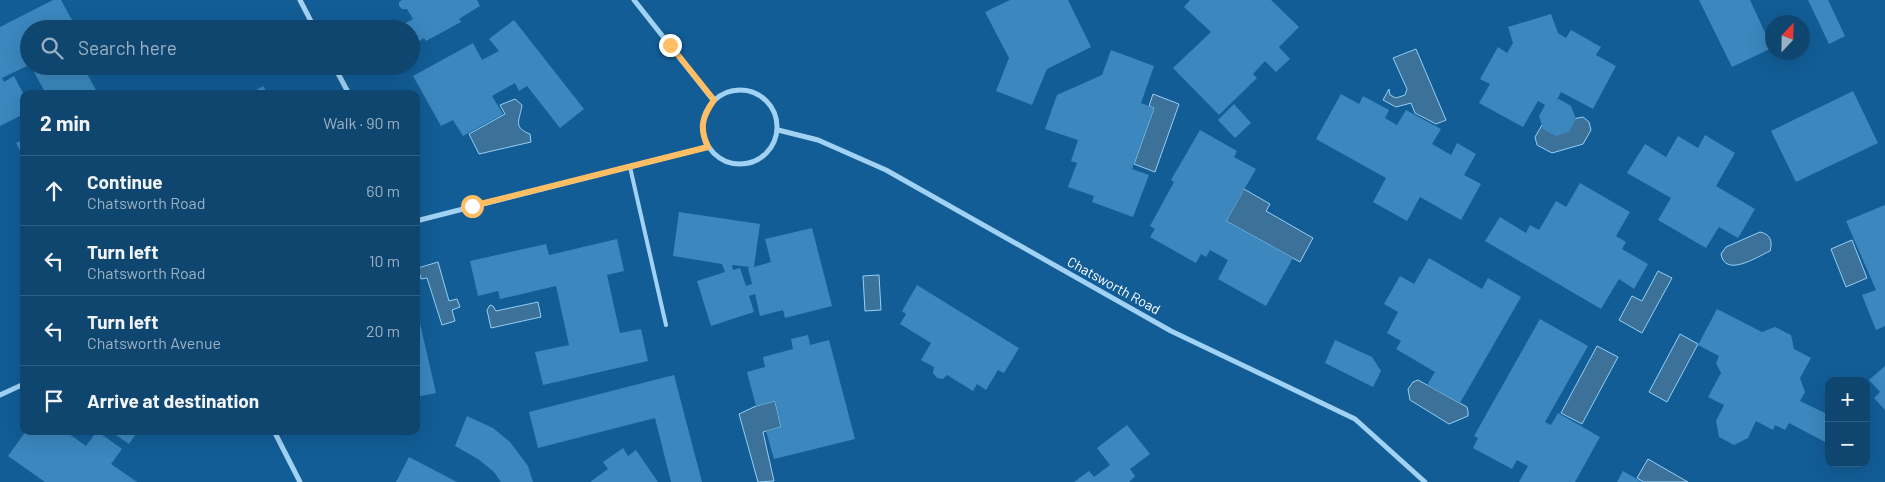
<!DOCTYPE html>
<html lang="en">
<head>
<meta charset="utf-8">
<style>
	:root { --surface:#0e4670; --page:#174d75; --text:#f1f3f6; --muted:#9bb1c3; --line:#2e5e83 }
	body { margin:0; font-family:Barlow,sans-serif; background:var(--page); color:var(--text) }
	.controls { position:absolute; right:15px; bottom:15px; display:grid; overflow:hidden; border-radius:10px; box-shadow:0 5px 20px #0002 }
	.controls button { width:45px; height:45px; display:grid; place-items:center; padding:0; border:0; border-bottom:1px solid var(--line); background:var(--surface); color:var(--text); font:25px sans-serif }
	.compass { position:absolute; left:1765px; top:15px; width:45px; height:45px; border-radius:50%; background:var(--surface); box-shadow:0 5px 20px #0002; rotate:22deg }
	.stop { position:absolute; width:15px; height:15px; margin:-11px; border:4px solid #ffbd64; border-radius:50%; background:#fff }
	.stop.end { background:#ffbd64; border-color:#fff; box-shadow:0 1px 5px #0008 }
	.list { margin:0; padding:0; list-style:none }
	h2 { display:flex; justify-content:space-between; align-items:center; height:65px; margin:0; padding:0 20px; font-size:21px }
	h2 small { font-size:16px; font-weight:400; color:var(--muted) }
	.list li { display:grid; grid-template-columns:32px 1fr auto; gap:15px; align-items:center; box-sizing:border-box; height:70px; padding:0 20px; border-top:1px solid var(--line) }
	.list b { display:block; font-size:19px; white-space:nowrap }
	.list p { margin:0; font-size:16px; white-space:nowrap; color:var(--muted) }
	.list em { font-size:16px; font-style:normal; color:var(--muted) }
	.icon { flex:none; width:28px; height:28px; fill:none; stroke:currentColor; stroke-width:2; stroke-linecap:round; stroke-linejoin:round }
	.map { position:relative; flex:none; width:1885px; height:482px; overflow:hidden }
	.search { position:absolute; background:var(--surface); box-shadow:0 5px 20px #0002; left:20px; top:20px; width:400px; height:55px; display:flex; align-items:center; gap:12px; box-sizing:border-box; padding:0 18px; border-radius:28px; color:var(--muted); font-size:19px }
	.panel { position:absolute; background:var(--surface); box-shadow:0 5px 20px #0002; left:20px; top:90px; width:400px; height:345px; border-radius:10px }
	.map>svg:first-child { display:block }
</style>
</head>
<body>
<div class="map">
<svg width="1885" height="482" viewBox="0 0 1885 482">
	<rect width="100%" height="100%" fill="#125d96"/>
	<g fill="#3c729a" stroke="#94cff6">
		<polygon points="1416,49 1446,120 1436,124 1415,113 1411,103 1396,107 1383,100 1389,89 1390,95 1396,98 1405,95 1407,89 1393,58"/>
		<polygon points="1153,94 1179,104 1155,172 1134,164 1154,108 1149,106"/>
		<path d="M515,99L522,105C520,120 512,127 530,134L531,142L479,154L469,134L505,114L500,105Z"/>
		<polygon points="1583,117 1589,122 1591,130 1583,144 1552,153 1537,145 1535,137 1542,125"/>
		<polygon points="1244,189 1270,204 1266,211 1313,238 1300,262 1226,221"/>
		<path d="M1760,232C1770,234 1773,241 1770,251C1757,257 1725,278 1721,254L1726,247Z"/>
		<polygon points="1852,240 1867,278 1846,287 1831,249"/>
		<polygon points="438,262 449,301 457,299 460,307 452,310 455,321 442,325 427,278 421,279 418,268"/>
		<polygon points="1658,271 1672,278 1642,333 1619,320 1632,296 1642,301"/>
		<polygon points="879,275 881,310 865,311 863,276"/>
		<polygon points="538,302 541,317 491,328 487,310 490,305 493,306 496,311"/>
		<polygon points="1680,334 1698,344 1667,402 1649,392"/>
		<polygon points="1597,346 1618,357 1582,424 1561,413"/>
		<polygon points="1418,380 1467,407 1468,411 1468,416 1449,424 1410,400 1408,389 1413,382"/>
		<polygon points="775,401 781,427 763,432 774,481 758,482 739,414 756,406"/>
		<polygon points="1648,459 1688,482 1644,482 1637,478"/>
	</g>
	<g fill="#3b87be" fill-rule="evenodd">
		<polygon points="53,0 61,0 77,29 29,29 29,65 2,78 4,82 14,76 24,95 24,114 0,126 0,27"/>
		<polygon points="402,0 477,0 480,6 459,19 461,22 426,41 424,38 411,46 411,29 395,29 413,19 407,9 402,9 399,6 399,2"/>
		<polygon points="1010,0 1068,0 1091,47 1047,69 1032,105 996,91 1009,58 985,12"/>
		<polygon points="1190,0 1271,0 1299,27 1279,47 1290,59 1276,72 1265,61 1253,74 1257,78 1219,115 1173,68 1211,32 1184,7"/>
		<polygon points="1699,0 1750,0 1772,48 1732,67"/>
		<polygon points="1808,0 1828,0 1845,36 1829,44"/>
		<polygon points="1551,14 1558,33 1566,38 1571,30 1601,47 1596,55 1616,66 1593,109 1561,92 1557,100 1559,99 1571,106 1576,119 1569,132 1556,136 1543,129 1539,116 1545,105 1538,101 1523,127 1479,103 1490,84 1480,79 1498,47 1507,53 1513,43 1508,27"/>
		<polygon points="514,20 584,109 560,128 527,86 519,91 515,83 492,96 503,114 463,136 453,120 441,126 413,76 473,43 482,60 499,51 489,39"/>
		<polygon points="1111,50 1154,66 1141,103 1154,108 1132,169 1149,175 1133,217 1092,202 1094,196 1068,187 1077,163 1071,161 1078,140 1045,129 1057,95 1102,75"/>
		<polygon points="46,66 83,66 98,94 46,94 34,72"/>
		<polygon points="263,86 268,94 250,94"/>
		<polygon points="1853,91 1878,143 1796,182 1771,131"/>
		<polygon points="1341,94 1359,104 1363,96 1389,110 1385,118 1397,125 1406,110 1441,129 1432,144 1451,155 1457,143 1476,154 1464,175 1481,184 1461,220 1420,197 1407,221 1373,202 1386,178 1316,139"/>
		<polygon points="1234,104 1251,123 1235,138 1218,120"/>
		<polygon points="1200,130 1237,151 1234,157 1256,169 1226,221 1293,258 1266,306 1218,279 1228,260 1210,250 1206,257 1201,254 1196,263 1150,237 1155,229 1150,226 1174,182 1171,180"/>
		<polygon points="1705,135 1735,153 1716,186 1755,209 1738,238 1719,227 1706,248 1658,220 1671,198 1627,173 1645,144 1666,157 1678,136 1698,148"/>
		<polygon points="24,139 24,158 16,143"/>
		<polygon points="1580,183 1630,212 1616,236 1626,242 1622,249 1648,264 1634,289 1619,279 1601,309 1485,241 1500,217 1526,233 1530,225 1539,230 1556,201 1566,207"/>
		<polygon points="1885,205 1885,326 1876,330 1862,295 1876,290 1846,221"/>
		<path d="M679,212L760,224L754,267L771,262L765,239L812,228L832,306L785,318L783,310L760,316L755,294L749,296L754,312L711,326L697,281L725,272L722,264L673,256ZM732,265L750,267L748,268L752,284L746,286L740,268L733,270Z"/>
		<polygon points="617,239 624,271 607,275 620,333 641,329 648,361 543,385 535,352 569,345 556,286 500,299 498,291 478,296 470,261 546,244 549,255"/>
		<polygon points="1429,258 1482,289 1488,278 1521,297 1460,403 1427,385 1435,372 1396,349 1401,341 1387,333 1398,312 1384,304 1400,276 1414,284"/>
		<polygon points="917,285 1019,348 1004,373 998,370 986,390 977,384 973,391 947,375 943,379 937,378 933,373 934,367 921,360 931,343 900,324 906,314 902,311"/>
		<polygon points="416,306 436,393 416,397"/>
		<polygon points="1717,309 1762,332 1775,327 1791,335 1794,349 1811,358 1800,378 1805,392 1800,401 1829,415 1829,444 1789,423 1785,430 1775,425 1773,430 1756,421 1748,438 1734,445 1719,437 1716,421 1724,405 1708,397 1721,373 1716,363 1719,356 1698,345"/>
		<polygon points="1540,319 1588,346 1545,422 1551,425 1558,413 1600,437 1575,482 1519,482 1528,466 1517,460 1512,469 1473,448 1478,438 1474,436"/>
		<polygon points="808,335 810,345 829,340 855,439 774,459 766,431 781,427 775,401 756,406 747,372 765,367 763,357 793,349 791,339"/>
		<polygon points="1335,340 1372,357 1381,371 1373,387 1325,363"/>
		<polygon points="1885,366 1885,410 1874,398 1880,392 1869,380"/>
		<polygon points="674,375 702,482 671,482 655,418 538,448 529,412"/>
		<polygon points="467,416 493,428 510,442 528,466 533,482 501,482 494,472 478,459 455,446"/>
		<polygon points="1127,425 1150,454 1130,469 1135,476 1129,482 1074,482 1089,471 1094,477 1110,465 1097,448"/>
		<polygon points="26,431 65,431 86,446 97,431 122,449 111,464 137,482 45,482 8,456"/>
		<polygon points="110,431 138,431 129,444"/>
		<polygon points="623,448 628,456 636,450 658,482 590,482 608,469 603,462"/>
		<polygon points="409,457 457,482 396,482"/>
		<polygon points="1623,471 1642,482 1617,482"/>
	</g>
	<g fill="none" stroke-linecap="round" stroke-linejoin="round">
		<polyline stroke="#a2d2f3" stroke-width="4" points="630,167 666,325"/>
		<g stroke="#a2d2f3" stroke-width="5">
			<polyline points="300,0 315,29"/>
			<polyline points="634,0 713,100"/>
			<polyline points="334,66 349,94"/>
			<circle cx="740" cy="127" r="37"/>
			<polyline points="778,130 818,140 886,170 1171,331 1355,419 1425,482"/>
			<polyline points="416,221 708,147"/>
			<polyline points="0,395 24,384"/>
			<polyline points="274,431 300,482"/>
		</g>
	</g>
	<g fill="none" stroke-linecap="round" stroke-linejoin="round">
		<path stroke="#ffbd64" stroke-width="6" d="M472,206L708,147C699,128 702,117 714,100L670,45"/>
	</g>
	<g text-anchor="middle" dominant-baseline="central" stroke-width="5" stroke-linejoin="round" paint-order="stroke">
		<g font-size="14" fill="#fff" stroke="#125d96">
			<text transform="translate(1114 285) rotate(29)">Chatsworth Road</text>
		</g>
	</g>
</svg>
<div class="controls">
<button>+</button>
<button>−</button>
</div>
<svg class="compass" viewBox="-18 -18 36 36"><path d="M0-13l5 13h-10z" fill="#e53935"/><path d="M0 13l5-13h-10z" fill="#9bb1c3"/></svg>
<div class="stop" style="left:472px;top:206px"></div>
<div class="stop end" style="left:670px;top:45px"></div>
<div class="search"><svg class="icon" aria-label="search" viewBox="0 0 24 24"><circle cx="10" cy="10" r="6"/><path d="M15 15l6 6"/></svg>Search here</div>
<section class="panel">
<h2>2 min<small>Walk · 90 m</small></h2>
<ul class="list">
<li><svg class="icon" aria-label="ahead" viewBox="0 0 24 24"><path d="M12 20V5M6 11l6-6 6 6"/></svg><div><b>Continue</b><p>Chatsworth Road</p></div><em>60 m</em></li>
<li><svg class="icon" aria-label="left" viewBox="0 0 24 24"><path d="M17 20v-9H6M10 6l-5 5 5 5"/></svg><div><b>Turn left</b><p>Chatsworth Road</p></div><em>10 m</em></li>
<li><svg class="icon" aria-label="left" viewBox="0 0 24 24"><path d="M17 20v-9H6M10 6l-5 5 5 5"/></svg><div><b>Turn left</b><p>Chatsworth Avenue</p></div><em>20 m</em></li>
<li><svg class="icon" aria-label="arrive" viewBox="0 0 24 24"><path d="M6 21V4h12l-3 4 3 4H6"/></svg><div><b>Arrive at destination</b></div></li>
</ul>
</section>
</div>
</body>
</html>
